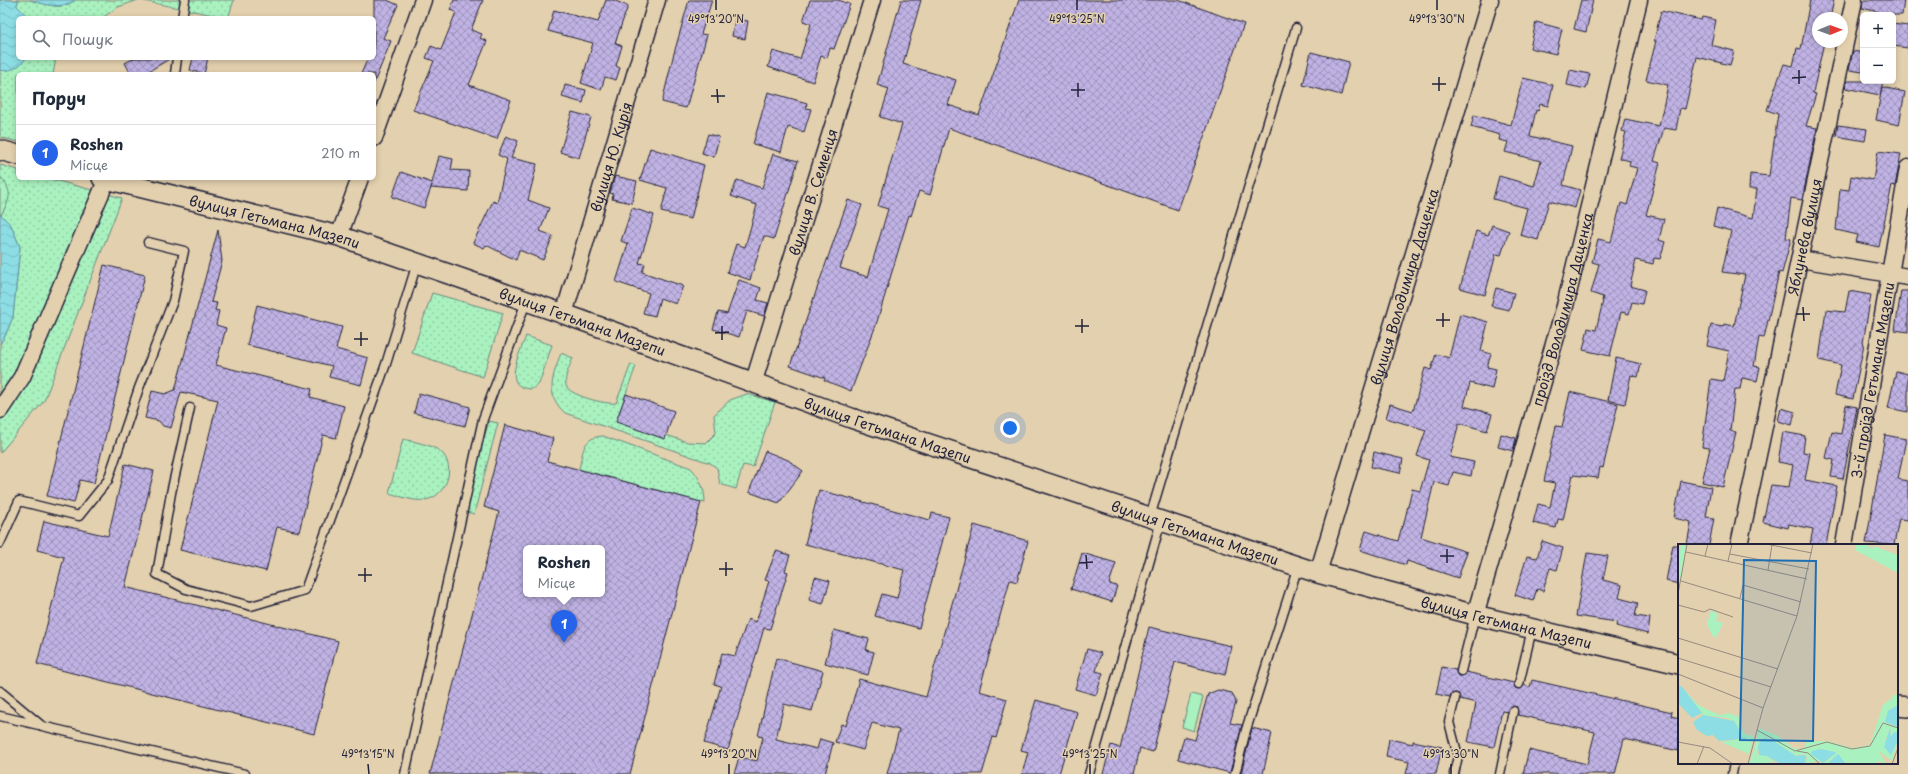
<!DOCTYPE html>
<html lang="uk">
<head>
<meta charset="utf-8">
<style>
	:root { --surface:#fff; --page:#f2f2f3; --text:#1f2937; --muted:#747a83; --line:#e0e1e3; --accent:#2563eb }
	body { margin:0; font-family:"Playpen Sans",sans-serif; background:var(--page); color:var(--text) }
	.controls { position:absolute; right:12px; top:12px; display:grid; overflow:hidden; border-radius:6px; box-shadow:0 2px 6px #0003 }
	.controls button { width:36px; height:36px; display:grid; place-items:center; padding:0; border:0; border-bottom:1px solid var(--line); background:var(--surface); color:var(--text); font:20px sans-serif }
	.compass { position:absolute; left:1812px; top:12px; width:36px; height:36px; border-radius:50%; background:var(--surface); box-shadow:0 2px 6px #0003; rotate:89deg }
	.you { position:absolute; left:1010px; top:428px; width:14px; height:14px; margin:-10px; border:3px solid #fff; border-radius:50%; background:#1a73e8; box-shadow:0 0 0 6px #1a73e833 }
	.badge { display:grid; place-items:center; width:26px; height:26px; border-radius:50%; background:var(--accent); color:#fff; font-size:13px; font-weight:700 }
	.pin { position:absolute; translate:-50% -33px; filter:drop-shadow(0 1px 2px #0008) }
	.pin::after { content:''; position:absolute; top:21px; width:14px; height:12px; background:inherit; clip-path:polygon(0 0,100% 0,50% 100%) }
	.popup { position:absolute; left:523px; top:545px; width:82px; height:52px; box-sizing:border-box; display:grid; place-content:center; border-radius:6px; background:var(--surface); filter:drop-shadow(0 1px 3px #0005); font-size:13px; white-space:nowrap; color:var(--muted) }
	.popup b { font-size:15px; color:var(--text) }
	.popup::after { content:''; position:absolute; left:50%; top:100%; margin-left:-8px; border:8px solid transparent; border-top-color:var(--surface) }
	.list { margin:0; padding:0; list-style:none }
	h2 { display:flex; justify-content:space-between; align-items:center; height:52px; margin:0; padding:0 16px; font-size:17px }
	h2 small { font-size:13px; font-weight:400; color:var(--muted) }
	.list li { display:grid; grid-template-columns:26px 1fr auto; gap:12px; align-items:center; box-sizing:border-box; height:56px; padding:0 16px; border-top:1px solid var(--line) }
	.list b { display:block; font-size:15px; white-space:nowrap }
	.list p { margin:0; font-size:13px; white-space:nowrap; color:var(--muted) }
	.list em { font-size:13px; font-style:normal; color:var(--muted) }
	.icon { flex:none; width:22px; height:22px; fill:none; stroke:currentColor; stroke-width:2; stroke-linecap:round; stroke-linejoin:round }
	.map { position:relative; flex:none; width:1908px; height:774px; overflow:hidden }
	.search { position:absolute; background:var(--surface); box-shadow:0 2px 6px #0003; left:16px; top:16px; width:360px; height:44px; display:flex; align-items:center; gap:10px; box-sizing:border-box; padding:0 14px; border-radius:6px; color:var(--muted); font-size:15px }
	.panel { position:absolute; background:var(--surface); box-shadow:0 2px 6px #0003; left:16px; top:72px; width:360px; height:108px; border-radius:6px }
	.map>svg:first-child { display:block }
</style>
</head>
<body>
<div class="map">
<svg width="1908" height="774" viewBox="0 0 1908 774">
	<defs>
		<pattern id="grass-dots" width="8" height="8" patternUnits="userSpaceOnUse"><rect width="8" height="8" fill="#a9f1bf"/><path d="M2 2h.1M6 6h.1" fill="none" stroke="#91cea5" stroke-width="1.8" stroke-linecap="round"/></pattern>
		<pattern id="forest-crowns" width="20" height="18" patternUnits="userSpaceOnUse"><rect width="20" height="18" fill="#a9f1bf"/><path d="M2 6a3 3 0 1 1 6 0M12 15a3 3 0 1 1 6 0" fill="none" stroke="#91cea5"/></pattern>
		<pattern id="water-waves" width="16" height="10" patternUnits="userSpaceOnUse"><rect width="16" height="10" fill="#8cdde4"/><path d="M0 5q4-4 8 0t8 0" fill="none" stroke="#78bdc4"/></pattern>
		<pattern id="building-cross-hatch" width="8" height="8" patternUnits="userSpaceOnUse"><rect width="8" height="8" fill="#c0b3e4"/><path d="M0 0l8 8M0 8l8-8" fill="none" stroke="#9c91ba"/></pattern>
	</defs>
	<rect width="100%" height="100%" fill="#e3d0ae"/>
	<filter id="ink" filterUnits="userSpaceOnUse"><feTurbulence type="fractalNoise" baseFrequency=".025" numOctaves="2"/><feDisplacementMap in="SourceGraphic" scale="8" xChannelSelector="R" yChannelSelector="G"/><feConvolveMatrix kernelMatrix="1 2 1 2 8 2 1 2 1" color-interpolation-filters="sRGB"/></filter>
	<g filter="url(#ink)">
		<g fill="url(#grass-dots)" stroke="#668a7d">
			<path d="M0,0C10,0 19,0 29,0C47,2 57,13 75,0H138L118,7L102,18H18V58H56L53,74H18V142L0,137Z"/>
			<polygon points="139,0 234,0 228,18"/>
			<polygon points="0,165 18,170 18,178 47,178 122,198 44,401 0,453 0,344 5,336 13,317 20,247 11,225 1,215 7,204 7,185 0,177"/>
			<polygon points="432,293 503,313 483,377 412,353"/>
			<path d="M526,336L552,345L539,384L532,389C500,389 520,353 526,336Z"/>
			<path d="M561,353L573,358C570,366 564,376 566,385C567,395 607,405 616,403L631,364L636,366L616,421L664,439L666,435L687,442L706,443L716,433L714,415L730,400L747,394L775,402L753,467L743,465L736,489L720,484L717,468L710,463L565,413C544,394 553,376 561,353Z"/>
			<polygon points="489,421 498,423 474,514 463,511"/>
			<path d="M603,436L691,468C700,478 705,489 705,503L579,469C583,453 582,437 603,436Z"/>
			<path d="M403,439C414,442 431,444 441,452C457,467 446,497 425,500C413,502 400,496 389,493Z"/>
		</g>
		<path fill="url(#forest-crowns)" stroke="#668a7d" d="M0,177C14,192 10,199 1,215L0,214Z"/>
		<polygon fill="#a9f1bf" stroke="#668a7d" points="1191,694 1203,697 1194,731 1182,727"/>
		<g fill="url(#water-waves)" stroke="#6292a0">
			<path d="M0,0H18L17,6L29,18H18V58H26C21,66 9,73 0,70Z"/>
			<path d="M30,0H75C61,10 46,5 30,0Z"/>
			<polygon points="0,214 11,225 20,247 13,317 5,336 0,344"/>
		</g>
		<g fill="url(#building-cross-hatch)" stroke="#22223b" fill-rule="evenodd">
			<polygon points="374,0 387,0 398,5 383,38 391,41 374,83 374,74 361,74 368,58 374,58"/>
			<polygon points="454,0 483,0 471,30 482,34 480,38 487,41 469,85 511,100 497,139 413,110 434,61 426,58 431,46 441,50 456,12 450,10"/>
			<polygon points="606,0 613,0 628,6 615,43 622,46 616,66 620,68 616,80 605,77 601,90 581,83 593,43 548,31 554,10 598,22"/>
			<polygon points="689,0 712,0 701,34 707,35 686,108 662,102 673,57"/>
			<polygon points="810,0 838,0 850,4 834,49 830,48 827,58 821,56 813,82 768,67 773,51 800,59 811,24 803,21"/>
			<polygon points="901,0 921,0 903,64 956,80 948,105 979,115 1019,0 1178,0 1244,24 1178,210 949,128 930,195 919,191 911,216 909,215 876,325 851,391 824,380 825,378 790,366 848,200 862,205 840,268 868,277 888,209 878,206 902,124 880,117 889,89 877,85"/>
			<polygon points="1581,0 1593,0 1586,32 1574,29"/>
			<polygon points="1810,0 1834,0 1830,18 1818,18 1818,42 1824,42 1813,93 1816,94 1806,126 1817,128 1802,200 1791,198 1786,238 1791,239 1782,273 1779,272 1764,338 1759,337 1754,366 1760,367 1757,381 1742,378 1740,389 1735,389 1730,431 1736,432 1723,487 1702,482 1710,448 1702,447 1711,379 1723,381 1729,351 1707,346 1711,325 1723,327 1724,324 1734,326 1745,275 1722,272 1731,231 1713,226 1717,208 1753,218 1757,189 1749,189 1750,174 1769,176 1778,114 1767,110 1784,64 1793,66 1797,48 1801,49"/>
			<polygon points="1863,0 1904,0 1902,15 1878,15 1879,12 1862,8"/>
			<polygon points="1661,11 1701,20 1702,17 1716,20 1711,45 1734,51 1730,65 1697,57 1685,109 1680,108 1676,130 1664,128 1654,161 1660,163 1646,215 1664,219 1659,240 1665,242 1660,259 1654,258 1653,264 1636,260 1630,286 1645,290 1642,304 1632,302 1629,314 1621,312 1610,356 1583,350 1588,328 1596,330 1603,301 1602,301 1603,297 1591,293 1599,264 1592,262 1598,239 1611,242 1621,203 1627,205 1637,168 1629,166 1630,161 1619,158 1626,132 1622,131 1625,119 1659,126 1668,85 1646,80 1656,41 1654,41"/>
			<polygon points="735,19 748,21 745,39 732,36"/>
			<polygon points="1536,22 1562,29 1556,54 1530,48"/>
			<polygon points="1893,24 1908,26 1908,48 1893,46"/>
			<polygon points="1853,51 1863,53 1863,72 1849,70"/>
			<polygon points="1311,52 1349,62 1341,95 1303,85"/>
			<polygon points="134,58 171,58 144,74 131,74 125,63"/>
			<polygon points="193,58 208,58 204,74 190,70"/>
			<polygon points="1570,70 1590,74 1586,89 1567,85"/>
			<polygon points="1523,78 1553,85 1548,106 1540,104 1538,111 1536,110 1530,136 1572,146 1563,185 1580,190 1575,208 1549,201 1538,240 1520,235 1527,208 1493,199 1499,176 1534,186 1541,161 1505,152 1508,142 1499,140 1500,135 1471,127 1474,115 1511,125"/>
			<polygon points="1847,81 1883,81 1880,95 1845,88"/>
			<polygon points="565,85 586,90 583,103 562,97"/>
			<polygon points="1882,87 1905,92 1899,125 1876,120"/>
			<polygon points="768,92 807,103 806,108 811,109 804,132 788,127 781,152 753,144"/>
			<polygon points="572,112 591,117 579,158 560,152"/>
			<polygon points="1838,125 1867,129 1865,141 1836,136"/>
			<polygon points="708,134 719,137 714,157 702,153"/>
			<polygon points="506,136 518,141 511,158 537,164 528,200 549,208 540,231 553,236 543,260 519,250 516,260 486,245 484,248 473,243 493,201 497,203 507,159 498,155"/>
			<polygon points="650,148 704,165 691,219 661,212 667,188 640,180"/>
			<polygon points="1878,151 1901,154 1895,186 1892,185 1879,247 1856,242 1858,235 1836,230 1840,189 1849,190 1851,176 1873,180"/>
			<polygon points="773,154 798,161 774,239 764,236 750,280 727,272 736,244 745,247 757,205 731,196 737,180 762,188"/>
			<polygon points="439,156 453,159 451,170 469,171 468,191 431,188 432,185 424,208 392,197 401,172 432,183"/>
			<polygon points="615,176 637,181 632,203 612,199 613,194 610,193"/>
			<polygon points="632,208 654,215 639,263 645,264 642,272 683,286 676,304 660,298 655,316 643,313 649,293 616,282 628,244 621,241"/>
			<polygon points="1492,225 1509,231 1501,255 1496,254 1485,295 1460,288 1476,231 1488,235"/>
			<polygon points="218,230 222,261 211,302 217,303 215,310 219,311 216,325 226,328 216,365 312,389 310,397 344,406 336,438 323,435 299,532 277,527 266,571 180,550 218,400 181,392 171,428 163,426 159,421 145,418 152,391 165,394 175,390"/>
			<polygon points="104,265 145,275 94,483 80,480 74,503 47,496"/>
			<polygon points="739,280 761,288 757,300 768,303 764,316 747,311 739,337 713,329 718,312 727,314"/>
			<polygon points="1496,288 1514,293 1509,310 1491,306"/>
			<polygon points="1849,291 1871,295 1863,343 1864,344 1853,399 1835,395 1841,365 1819,360 1826,310 1845,312"/>
			<polygon points="1901,291 1908,291 1908,332 1895,330"/>
			<polygon points="257,305 342,327 336,349 368,358 361,385 329,377 332,366 247,345"/>
			<polygon points="1460,314 1488,322 1481,351 1491,354 1487,367 1496,369 1492,389 1470,383 1464,406 1492,414 1487,431 1459,423 1450,457 1474,462 1471,476 1453,472 1449,486 1434,482 1421,537 1467,552 1458,578 1407,561 1406,565 1360,550 1366,531 1398,541 1402,526 1403,527 1412,489 1420,491 1429,460 1417,456 1426,430 1386,418 1390,404 1413,411 1425,368 1431,370 1436,354 1449,358"/>
			<polygon points="1616,358 1641,364 1638,377 1631,375 1625,404 1608,400"/>
			<polygon points="1896,371 1908,374 1908,412 1888,408"/>
			<polygon points="1570,392 1618,404 1603,468 1600,467 1598,478 1573,475 1563,520 1558,519 1556,528 1533,523 1538,504 1550,507 1555,483 1544,481 1556,426 1562,427"/>
			<polygon points="419,393 470,407 465,426 414,413"/>
			<polygon points="626,394 674,411 665,439 616,422"/>
			<polygon points="1846,405 1857,407 1843,479 1831,477 1834,460 1826,458 1832,432 1841,434"/>
			<polygon points="1781,408 1795,412 1792,425 1778,421"/>
			<path d="M505,425L553,438L547,461L701,502L630,774H430L499,512L484,507ZM526,548H602V594H526Z"/>
			<polygon points="1783,432 1805,436 1803,452 1810,453 1805,480 1837,486 1826,545 1810,545 1813,529 1789,524 1788,528 1763,522 1771,485 1789,487 1793,465 1778,462"/>
			<polygon points="1501,434 1516,438 1513,451 1498,447"/>
			<polygon points="1885,435 1906,439 1898,479 1908,481 1908,520 1899,519 1894,545 1866,543"/>
			<polygon points="765,451 788,460 803,471 779,503 749,492"/>
			<polygon points="1374,452 1403,459 1400,473 1371,467"/>
			<polygon points="125,464 154,471 125,587 338,641 314,734 37,664 64,557 37,550 44,521 108,536"/>
			<polygon points="1681,481 1711,487 1706,517 1714,518 1709,545 1687,545 1691,522 1674,518"/>
			<polygon points="819,490 930,520 932,513 949,517 919,628 875,616 882,594 897,598 904,570 805,544"/>
			<polygon points="974,525 1028,541 1017,582 1010,580 979,691 1007,699 996,738 993,737 982,774 887,774 899,730 872,723 863,750 835,742 841,724 846,726 859,679 926,697"/>
			<polygon points="1542,541 1563,548 1557,570 1550,568 1543,591 1537,589 1533,601 1515,595 1527,556 1537,558"/>
			<polygon points="1673,545 1679,545 1679,584 1666,581"/>
			<polygon points="776,551 790,555 785,571 788,572 770,629 764,628 728,750 704,743 721,686 714,684 722,653 735,656 748,619 756,622 769,581 765,580"/>
			<polygon points="1082,553 1116,563 1109,584 1117,586 1112,602 1071,589"/>
			<polygon points="1587,553 1608,556 1603,580 1622,585 1619,598 1638,603 1635,616 1650,618 1648,634 1616,626 1617,622 1576,616"/>
			<polygon points="815,577 830,581 823,604 809,600"/>
			<polygon points="1149,627 1231,646 1225,675 1175,662 1153,752 1140,748 1134,774 1103,774 1111,745 1120,748"/>
			<polygon points="834,630 869,639 866,650 874,652 868,675 825,663"/>
			<polygon points="1087,649 1101,653 1096,671 1103,673 1096,695 1075,689"/>
			<polygon points="776,658 823,671 812,711 784,704 776,739 817,749 820,739 833,743 825,774 734,774 739,757 757,761 763,737 758,736"/>
			<polygon points="1442,667 1456,670 1457,675 1460,676 1465,675 1466,672 1514,683 1515,688 1518,689 1524,685 1530,687 1532,680 1672,712 1671,716 1679,718 1679,751 1624,739 1615,774 1523,774 1529,750 1587,764 1595,732 1518,715 1517,707 1512,706 1507,712 1502,711 1494,747 1468,742 1476,703 1460,699 1459,694 1456,693 1451,694 1450,697 1436,694"/>
			<polygon points="1218,690 1232,693 1236,702 1230,723 1242,725 1230,773 1178,759 1184,737 1195,740 1208,694"/>
			<polygon points="1036,700 1077,712 1059,774 1022,774 1028,752 1021,750"/>
			<polygon points="1252,728 1272,733 1263,774 1241,774"/>
			<polygon points="1389,739 1413,744 1413,741 1442,747 1436,774 1406,774 1409,762 1386,757"/>
		</g>
		<g fill="none" stroke-linecap="round" stroke-linejoin="round">
			<g stroke="#22223b" stroke-width="11">
				<g id="service">
					<polyline points="182,18 185,0"/>
					<polyline points="175,74 177,58"/>
					<polyline points="190,408 171,493 157,574 186,589 251,606 305,590 386,364 417,263"/>
					<polyline points="1150,517 1296,28"/>
					<polyline points="0,543 19,501 79,516 108,480 139,388 173,301 184,251 148,242"/>
					<polyline points="1461,671 1475,615"/>
					<polyline points="1519,684 1532,629"/>
					<polyline points="0,691 42,726 245,774"/>
					<polyline points="0,716 39,725"/>
					<polyline points="405,774 483,419 526,302"/>
					<polyline points="1089,774 1161,521"/>
					<polyline points="1235,774 1246,730 1298,566"/>
					<polyline points="1454,774 1458,756 1449,722 1455,698"/>
					<polyline points="1500,774 1513,711"/>
					<polyline points="1732,774 1734,763"/>
				</g>
			</g>
			<g stroke="#22223b" stroke-width="19">
				<g id="minor">
					<polyline points="374,138 423,0"/>
					<polyline points="339,236 360,178"/>
					<polyline points="1800,259 1908,277"/>
					<path id="s1" d="M564,314L657,0"/>
					<path id="s2" d="M753,384L872,0"/>
					<polyline points="0,410 22,377 107,179"/>
					<path id="s3" d="M1739,545L1854,0"/>
					<path id="s4" d="M1844,545L1908,168"/>
					<path id="s5" d="M1318,573L1490,0"/>
					<path id="s6" d="M1475,615L1565,306L1639,0"/>
				</g>
			</g>
			<g stroke="#22223b" stroke-width="22">
				<g id="tertiary">
					<polyline points="0,150 18,155"/>
					<path id="s7" d="M102,178L339,236L564,314L851,418L1318,573L1475,615L1679,664"/>
					<polyline points="1897,706 1908,707"/>
				</g>
			</g>
			<use href="#service" stroke="#e3d0ae" stroke-width="8"/>
			<use href="#minor" stroke="#e3d0ae" stroke-width="16"/>
			<use href="#tertiary" stroke="#e3d0ae" stroke-width="19"/>
		</g>
	</g>
	<path fill="none" stroke="#22223b" stroke-width="1.5" d="M716,0V10M1077,0V10M1437,0V10M1799,70V84M1439,77V91M1792,78L1806,77M1078,83V97M1432,84H1446M717,89L718,103M1071,90H1085M711,96H725M1803,307L1804,321M1443,313V327M1796,314H1810M1082,319V333M1436,320H1450M722,326V340M1075,326H1089M361,332V346M715,333L729,332M354,339H368M1447,549V563M1086,555L1087,569M1440,556H1454M726,562V576M1079,563L1093,562M365,568V582M719,569H733M358,575H372M368,764L369,774M729,764V774M1090,764V774M1451,764V774"/>
	<g text-anchor="middle" dominant-baseline="central" stroke-width="3" stroke-linejoin="round" paint-order="stroke">
		<g font-size="14" fill="#22223b" stroke="#e3d0ae">
			<text stroke="none"><textPath href="#s1" startOffset="164">вулиця Ю. Курія</textPath></text>
			<text stroke="none"><textPath href="#s2" startOffset="201">вулиця В. Семенця</textPath></text>
			<text stroke="none"><textPath href="#s7" startOffset="178">вулиця Гетьмана Мазепи</textPath></text>
			<text stroke="none"><textPath href="#s3" startOffset="315">Яблунева вулиця</textPath></text>
			<text stroke="none"><textPath href="#s5" startOffset="299">вулиця Володимира Даценка</textPath></text>
			<text stroke="none"><textPath href="#s6" startOffset="318">проїзд Володимира Даценка</textPath></text>
			<text stroke="none"><textPath href="#s7" startOffset="502">вулиця Гетьмана Мазепи</textPath></text>
			<text stroke="none"><textPath href="#s4" startOffset="167">3-й проїзд Гетьмана Мазепи</textPath></text>
			<text stroke="none"><textPath href="#s7" startOffset="826">вулиця Гетьмана Мазепи</textPath></text>
			<text stroke="none"><textPath href="#s7" startOffset="1150">вулиця Гетьмана Мазепи</textPath></text>
			<text stroke="none"><textPath href="#s7" startOffset="1474">вулиця Гетьмана Мазепи</textPath></text>
		</g>
	</g>
	<g transform="translate(1678 544)">
		<rect width="220" height="220" fill="#e3d0ae"/>
		<path d="M178,0H188L194,5L196,2L220,11V29L177,6ZM5,144L19,160L28,165L42,171L51,169L64,174L63,184L67,190L76,192L71,210L43,198L61,195L63,190L57,178L49,174L24,171ZM215,150L220,152V161L210,167L207,178L220,183V189L213,194V186L201,207L208,220L201,217L199,220H168L160,212L151,220L140,217L127,220L129,214L126,210L118,212L94,196L87,194L81,195L76,204L81,184L100,192L117,205L126,204L129,197H149L174,204L192,201L205,161L214,154ZM139,205H142L158,209L147,218ZM79,210L89,212L97,218L76,220Z" fill="#a9f1bf" fill-rule="evenodd"/>
		<path d="M3,0H8L0,50V23ZM33,66L40,70L38,77L45,79L38,94L34,91L29,80ZM82,195L78,214L76,220H71L79,196ZM204,196H209L208,200L214,208L220,196L214,217L201,207L200,199Z" fill="#a9f1bf"/>
		<path d="M0,140L5,144L24,169L14,174L0,159ZM220,161V183L207,178L210,167ZM25,171L56,177L63,189L62,194L68,193V197L62,195L41,197L35,191L29,192L19,186L15,178ZM212,184L213,193L216,188L220,189V196L213,211L206,203ZM87,194L94,196L118,212L128,211L127,220H103L89,212L81,211L80,202L83,196ZM143,205L157,208L158,209L145,219L133,210L134,207ZM160,210L168,220H151V218Z" fill="#8cdde4"/>
		<path fill="none" stroke="#968a80" stroke-width="1" d="M88,0L134,9M8,8L129,35M52,10L131,25M27,12L30,0M50,17L54,0M90,26L94,1M3,37L119,72M0,50L9,0M62,54L65,41L123,58M0,61L26,68L32,65L55,73M0,94L100,125M0,114L93,143M0,130L85,164M79,186L117,207L149,198L174,205L192,202L205,179L220,184M0,198L32,204L55,220M119,207L130,209L142,220M19,220L26,202M70,220L85,164L119,72L135,0M214,220L220,204"/>
		<path fill="#1f6fb2" fill-opacity="0.15" stroke="#1f6fb2" stroke-width="2" d="M66,16L138,17L135,197L62,196Z"/>
		<rect width="220" height="220" fill="none" stroke="#22223b" stroke-width="2"/>
	</g>
	<g font-size="10" text-anchor="middle" fill="#22223b" stroke="#e3d0ae" stroke-width="3" stroke-linejoin="round" paint-order="stroke">
		<text x="716" y="23">49°13'20"N</text>
		<text x="1077" y="23">49°13'25"N</text>
		<text x="1437" y="23">49°13'30"N</text>
		<text x="368" y="758">49°13'15"N</text>
		<text x="729" y="758">49°13'20"N</text>
		<text x="1090" y="758">49°13'25"N</text>
		<text x="1451" y="758">49°13'30"N</text>
	</g>
</svg>
<div class="controls">
<button>+</button>
<button>−</button>
</div>
<svg class="compass" viewBox="-18 -18 36 36"><path d="M0-13l5 13h-10z" fill="#e53935"/><path d="M0 13l5-13h-10z" fill="#747a83"/></svg>
<div class="you"></div>
<div class="pin badge" style="left:564px;top:643px">1</div>
<div class="popup"><b>Roshen</b>Місце</div>
<div class="search"><svg class="icon" aria-label="search" viewBox="0 0 24 24"><circle cx="10" cy="10" r="6"/><path d="M15 15l6 6"/></svg>Пошук</div>
<section class="panel">
<h2>Поруч<small></small></h2>
<ul class="list">
<li><span class="badge">1</span><div><b>Roshen</b><p>Місце</p></div><em>210 m</em></li>
</ul>
</section>
</div>
</body>
</html>
